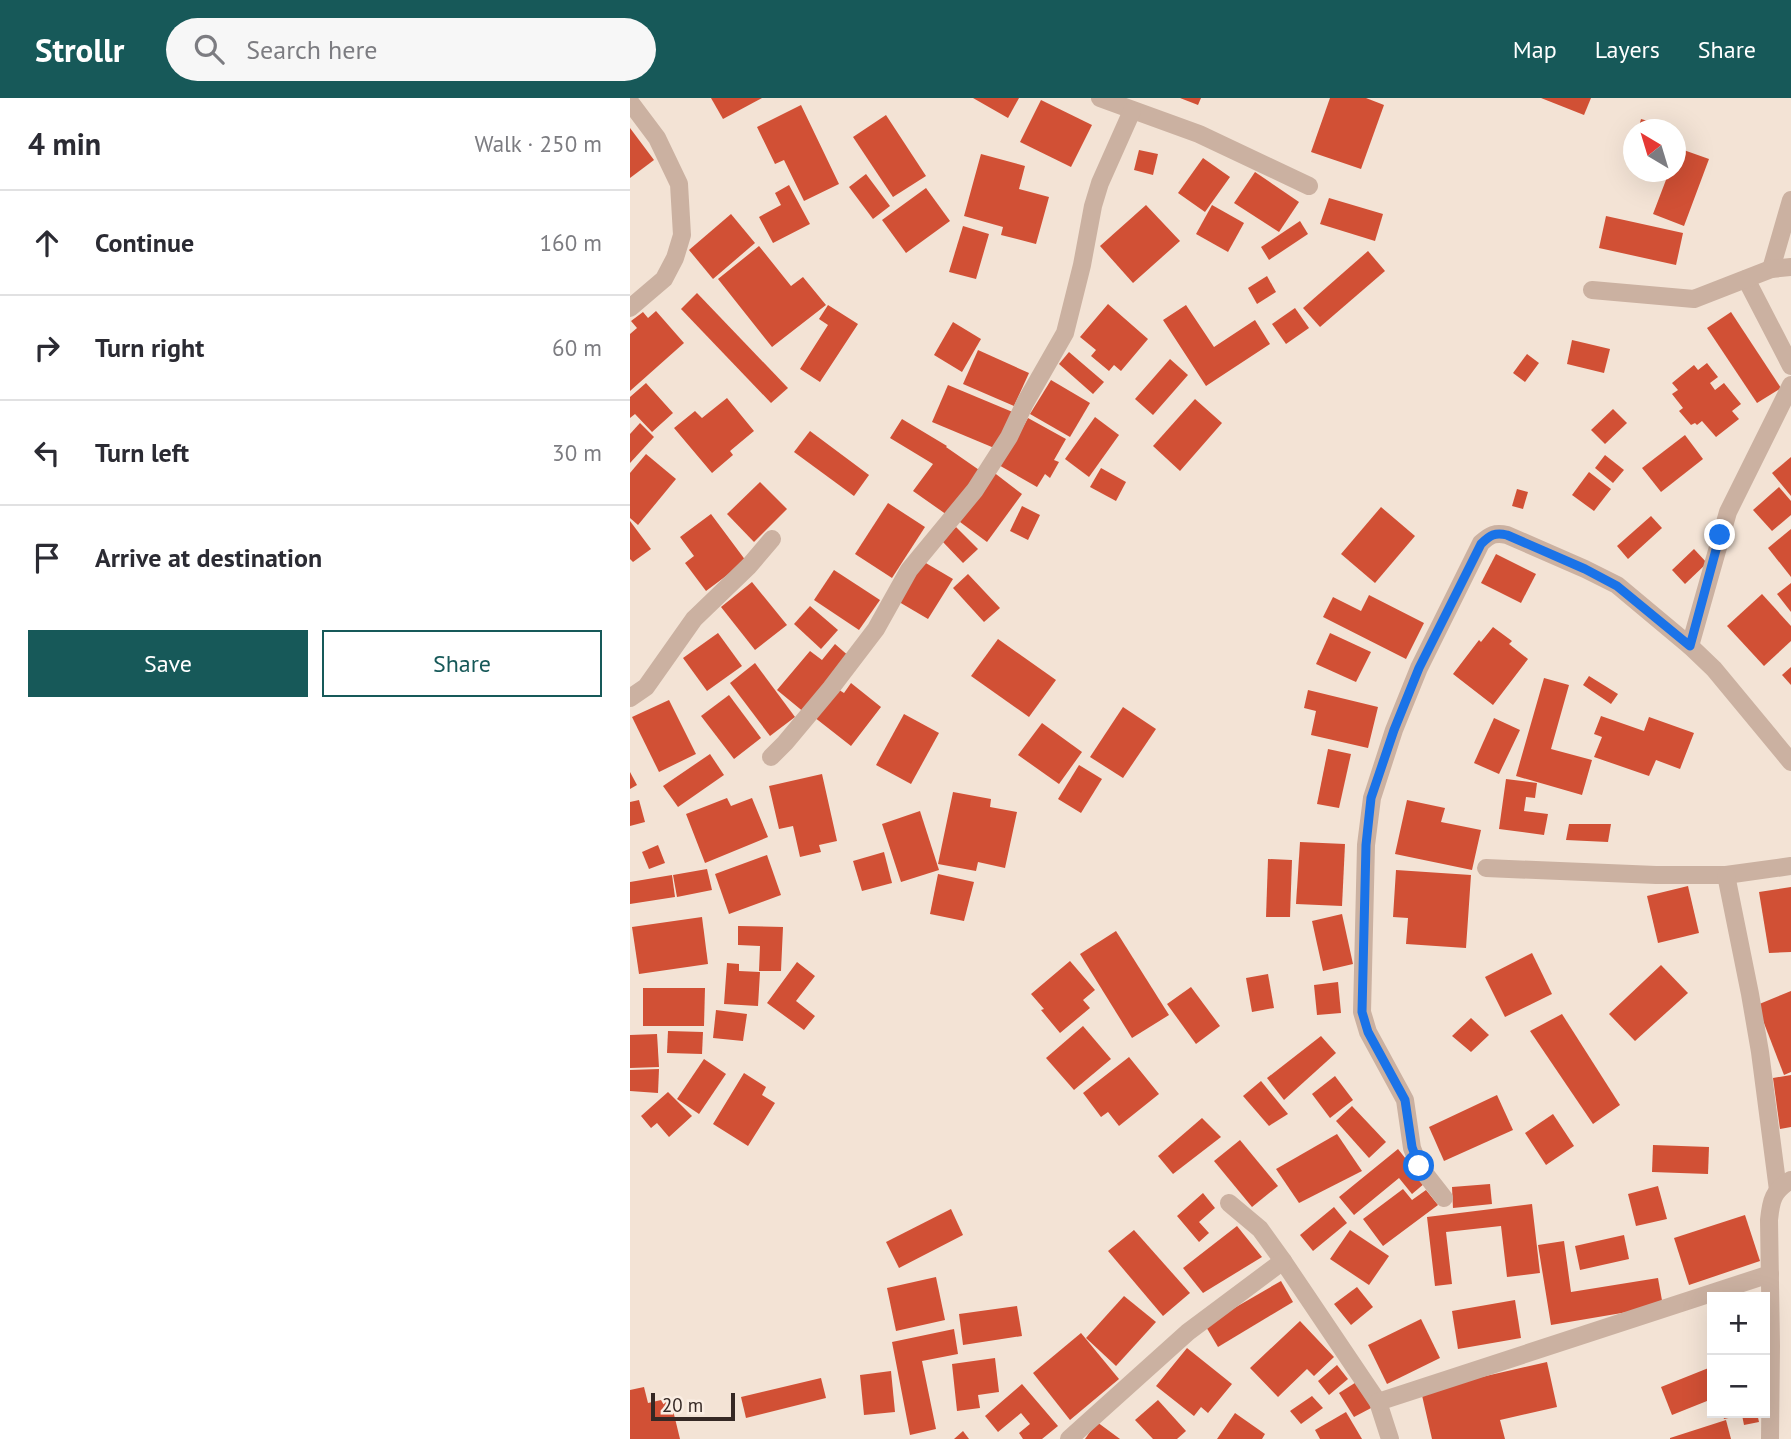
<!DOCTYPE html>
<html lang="en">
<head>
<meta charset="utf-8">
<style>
	:root { --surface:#fff; --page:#f7f7f7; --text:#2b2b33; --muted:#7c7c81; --line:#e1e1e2; --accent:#175959 }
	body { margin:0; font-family:"PT Sans",sans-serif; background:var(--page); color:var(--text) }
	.controls { position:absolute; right:21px; bottom:21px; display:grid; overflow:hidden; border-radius:0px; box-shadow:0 7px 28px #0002 }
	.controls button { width:63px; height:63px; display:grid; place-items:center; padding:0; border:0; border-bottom:2px solid var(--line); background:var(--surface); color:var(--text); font:35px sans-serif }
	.compass { position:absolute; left:993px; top:21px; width:63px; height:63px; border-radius:50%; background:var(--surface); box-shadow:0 7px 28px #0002; rotate:322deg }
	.scale { position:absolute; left:21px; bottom:18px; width:84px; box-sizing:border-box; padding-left:7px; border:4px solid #352824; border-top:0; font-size:19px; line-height:24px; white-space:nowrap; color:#352824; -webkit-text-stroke:5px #faede2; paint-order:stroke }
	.stop { position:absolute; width:21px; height:21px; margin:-16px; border:5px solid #1a73e8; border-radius:50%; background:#fff }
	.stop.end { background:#1a73e8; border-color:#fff; box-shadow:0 2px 7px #0008 }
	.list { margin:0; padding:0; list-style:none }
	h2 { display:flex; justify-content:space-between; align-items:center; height:91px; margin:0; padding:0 28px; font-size:30px }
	h2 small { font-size:23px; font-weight:400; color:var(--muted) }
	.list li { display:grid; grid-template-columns:46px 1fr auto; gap:21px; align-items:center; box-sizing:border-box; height:105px; padding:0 28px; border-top:2px solid var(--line) }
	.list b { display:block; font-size:26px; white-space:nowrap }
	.list em { font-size:23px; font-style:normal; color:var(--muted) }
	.actions { display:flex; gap:14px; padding:21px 28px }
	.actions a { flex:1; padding:16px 0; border:2px solid var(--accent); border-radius:0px; text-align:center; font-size:24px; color:var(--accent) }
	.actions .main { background:var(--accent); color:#fff }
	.icon { flex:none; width:38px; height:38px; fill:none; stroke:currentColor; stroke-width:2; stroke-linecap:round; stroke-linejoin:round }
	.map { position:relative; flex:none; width:1161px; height:1341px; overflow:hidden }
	header { display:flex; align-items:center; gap:42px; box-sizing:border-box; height:98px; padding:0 35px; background:var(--accent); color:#fff }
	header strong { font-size:33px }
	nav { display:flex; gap:38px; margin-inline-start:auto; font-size:24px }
	.search { width:490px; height:63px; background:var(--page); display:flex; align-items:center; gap:18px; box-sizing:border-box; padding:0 24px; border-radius:38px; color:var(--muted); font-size:26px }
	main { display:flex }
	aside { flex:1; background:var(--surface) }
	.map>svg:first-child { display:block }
</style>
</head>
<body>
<header>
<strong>Strollr</strong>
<div class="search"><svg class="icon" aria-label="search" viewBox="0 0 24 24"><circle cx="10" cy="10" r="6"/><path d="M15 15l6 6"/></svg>Search here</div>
<nav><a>Map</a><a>Layers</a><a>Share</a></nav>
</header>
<main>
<aside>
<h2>4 min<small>Walk · 250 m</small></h2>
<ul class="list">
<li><svg class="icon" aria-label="ahead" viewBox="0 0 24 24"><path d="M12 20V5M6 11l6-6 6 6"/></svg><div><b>Continue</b></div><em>160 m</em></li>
<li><svg class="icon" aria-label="right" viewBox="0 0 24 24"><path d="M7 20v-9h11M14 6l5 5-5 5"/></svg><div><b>Turn right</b></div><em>60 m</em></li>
<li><svg class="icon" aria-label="left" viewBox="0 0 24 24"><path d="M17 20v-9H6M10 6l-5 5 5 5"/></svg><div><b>Turn left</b></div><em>30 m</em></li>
<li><svg class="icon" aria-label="arrive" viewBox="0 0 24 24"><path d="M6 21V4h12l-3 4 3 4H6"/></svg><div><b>Arrive at destination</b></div></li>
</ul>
<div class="actions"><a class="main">Save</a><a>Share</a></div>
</aside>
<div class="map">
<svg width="1161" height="1341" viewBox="0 0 1161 1341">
	<rect width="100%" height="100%" fill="#f3e3d5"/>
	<g fill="#d15035">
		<polygon points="81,0 132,0 93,21"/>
		<polygon points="343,0 389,0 378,20"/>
		<polygon points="550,0 571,0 568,7"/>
		<polygon points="700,0 736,0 754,7 731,71 681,54"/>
		<polygon points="911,0 961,0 954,17"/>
		<polygon points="411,2 462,27 441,69 390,44"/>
		<polygon points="171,7 209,86 174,103 154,62 145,66 127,29"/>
		<polygon points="256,17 296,78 263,99 223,39"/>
		<polygon points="1011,21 1032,27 1031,32 1008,32"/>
		<polygon points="0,30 24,62 0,80"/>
		<polygon points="1048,50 1079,61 1054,128 1023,116 1039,74 1046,74 1046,56"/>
		<polygon points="509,52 528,56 523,77 504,72"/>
		<polygon points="351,56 395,68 389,91 419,99 406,146 371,137 373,129 334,118"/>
		<polygon points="573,60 600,79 575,114 548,95"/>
		<polygon points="625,74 669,104 649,134 604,105"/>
		<polygon points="236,76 260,108 243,121 219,89"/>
		<polygon points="159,87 180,126 143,145 129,119 151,107 145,95"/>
		<polygon points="296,90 320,123 276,155 252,122"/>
		<polygon points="699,100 753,116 745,143 690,126"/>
		<polygon points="516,107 550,143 503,185 470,148"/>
		<polygon points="582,107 614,125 598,154 566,136"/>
		<polygon points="101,116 125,145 83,181 59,152"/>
		<polygon points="976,118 1053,135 1046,167 969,150"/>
		<polygon points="670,123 678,136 639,162 631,149"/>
		<polygon points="333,128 359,136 346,181 319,174"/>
		<polygon points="129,148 161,188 173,179 196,207 142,249 88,181"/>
		<polygon points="738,153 755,173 690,229 673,210"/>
		<polygon points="637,178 646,194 627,206 618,190"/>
		<polygon points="67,195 158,290 141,305 51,211"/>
		<polygon points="478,206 518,241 491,273 484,267 479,273 461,258 466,252 450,239"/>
		<polygon points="198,207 228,226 190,284 170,271 198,227 189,221"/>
		<polygon points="556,207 584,249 625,222 640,246 576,288 533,222"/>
		<polygon points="665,210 679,230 656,246 642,226"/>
		<polygon points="26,213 54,245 0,293 0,236 7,230 1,223 13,214 18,220"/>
		<polygon points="1101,214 1151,290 1127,305 1077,230"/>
		<polygon points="323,224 351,241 332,274 304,257"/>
		<polygon points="942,242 980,251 974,275 937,266"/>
		<polygon points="348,252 399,275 384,308 333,286"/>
		<polygon points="439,254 474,284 463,296 429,266"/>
		<polygon points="897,256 909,265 895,284 883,275"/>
		<polygon points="540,261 558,277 523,317 505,301"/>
		<polygon points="1077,265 1088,279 1080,285 1085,292 1094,285 1111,306 1102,313 1109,321 1086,339 1072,323 1067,327 1065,325 1061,327 1049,313 1053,310 1042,296 1048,292 1042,285 1064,267 1068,272"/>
		<polygon points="421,282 460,305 440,339 400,316"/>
		<polygon points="16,285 43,315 22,334 5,316 0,320 0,299"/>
		<polygon points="318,287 385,315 369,352 302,324"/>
		<polygon points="97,300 124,333 100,353 103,357 82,375 44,330 65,313 72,320"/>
		<polygon points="565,301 592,325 550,373 523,348"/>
		<polygon points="983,311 997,325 975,346 961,332"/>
		<polygon points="465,319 489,337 459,379 435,361"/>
		<polygon points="398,320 436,341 424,362 429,364 420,380 415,376 407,389 367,366 383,347"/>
		<polygon points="272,321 317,348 316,349 352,374 320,419 283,393 303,366 260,340"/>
		<polygon points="10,325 24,339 0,365 0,336"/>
		<polygon points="180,333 239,377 224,398 164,354"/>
		<polygon points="1055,337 1073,361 1031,394 1012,370"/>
		<polygon points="16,356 46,381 8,427 0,420 0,375"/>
		<polygon points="975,357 994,372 983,385 965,370"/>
		<polygon points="1161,359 1161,398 1142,375"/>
		<polygon points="471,370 496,384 486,403 460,389"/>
		<polygon points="362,373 392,396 357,444 326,421"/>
		<polygon points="959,374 981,391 964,413 942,397"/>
		<polygon points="130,384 157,411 124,444 97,416"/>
		<polygon points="1149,389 1161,403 1161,417 1142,433 1123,412"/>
		<polygon points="887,391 898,394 893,411 882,408"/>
		<polygon points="258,405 295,429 262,480 225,456"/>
		<polygon points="392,408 410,417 398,442 380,433"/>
		<polygon points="751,409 785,438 745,485 711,456"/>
		<polygon points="81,416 116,463 76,493 55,465 64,458 50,439"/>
		<polygon points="1021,418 1032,430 998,461 987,448"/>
		<polygon points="0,423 21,451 3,464 0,461"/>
		<polygon points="326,429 348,451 333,465 312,443"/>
		<polygon points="1161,431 1161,479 1138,450"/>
		<polygon points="1064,451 1077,465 1055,486 1042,472"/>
		<polygon points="866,456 906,476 891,505 851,485"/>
		<polygon points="289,461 323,481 298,521 264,501"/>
		<polygon points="204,472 250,502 229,532 184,502"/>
		<polygon points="338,476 370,510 354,524 323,490"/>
		<polygon points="122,484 157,527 125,552 91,509"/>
		<polygon points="1161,485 1161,514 1147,496"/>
		<polygon points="1132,496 1161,528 1161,543 1134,568 1097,528"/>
		<polygon points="739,497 794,525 776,561 693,519 703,499 731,513"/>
		<polygon points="180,508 208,532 191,551 164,526"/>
		<polygon points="863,529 882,543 879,546 898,561 863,607 823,576 849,542 851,544"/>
		<polygon points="88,535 112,568 77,593 53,560"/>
		<polygon points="700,535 741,554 726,584 686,566"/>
		<polygon points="368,541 426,582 399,619 341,578"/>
		<polygon points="205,546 221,560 175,615 147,592 180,553 192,562"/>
		<polygon points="125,565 165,619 140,638 100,585"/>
		<polygon points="1161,569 1161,587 1152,577"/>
		<polygon points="959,578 988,596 981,606 953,587"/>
		<polygon points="914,580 939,587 921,651 962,662 952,697 886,678"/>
		<polygon points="221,585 251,609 221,648 184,619 206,590 214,595"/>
		<polygon points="678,592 748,609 738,650 681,637 686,613 674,610"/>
		<polygon points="99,597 131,640 104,661 71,618"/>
		<polygon points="39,602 66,656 29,674 2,619"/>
		<polygon points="493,609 526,631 493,680 460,659"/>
		<polygon points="274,616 309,635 281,686 246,667"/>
		<polygon points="971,618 1014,633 1019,619 1064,635 1050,671 1026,662 1019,678 964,659 972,639 964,636"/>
		<polygon points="864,620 890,632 869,676 844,665"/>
		<polygon points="412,625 452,654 429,686 388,657"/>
		<polygon points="698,651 721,656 709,710 687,706"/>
		<polygon points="80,656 94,677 48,709 33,688"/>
		<polygon points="449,667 472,681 451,715 428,701"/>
		<polygon points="0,674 7,687 0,691"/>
		<polygon points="192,676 207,743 189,747 191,754 170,759 163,728 149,731 139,688"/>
		<polygon points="876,681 907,685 905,700 896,699 894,713 918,716 914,737 869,731"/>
		<polygon points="323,694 361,701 360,709 387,714 375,770 348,764 346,773 308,766"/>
		<polygon points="97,700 101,708 122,700 138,739 75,765 56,716"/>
		<polygon points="9,702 15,724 0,728 0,704"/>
		<polygon points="777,702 815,710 811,724 851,732 842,772 765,756"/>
		<polygon points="290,713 309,772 271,784 252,726"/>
		<polygon points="939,726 981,726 978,744 936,742"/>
		<polygon points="670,744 715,746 712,808 666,806"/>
		<polygon points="28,747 35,765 19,771 12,754"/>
		<polygon points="254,754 262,785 232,793 223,763"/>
		<polygon points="137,757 151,797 99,816 85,776"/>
		<polygon points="638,761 662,762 660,819 636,819"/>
		<polygon points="77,771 82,792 47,799 43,777"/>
		<polygon points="766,772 841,777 836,850 776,846 778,820 763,819"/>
		<polygon points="308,776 344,784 334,823 300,816"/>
		<polygon points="42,777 45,799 0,806 0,784"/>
		<polygon points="1058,788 1069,835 1028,845 1017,798"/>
		<polygon points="1161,789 1161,854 1139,855 1129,794"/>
		<polygon points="712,816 723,866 693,873 682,823"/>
		<polygon points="72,819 78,866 9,876 2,829"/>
		<polygon points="108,828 153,829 151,873 129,873 130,848 108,847"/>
		<polygon points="486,833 539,917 502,940 450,856"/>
		<polygon points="902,855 922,896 875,919 855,879"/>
		<polygon points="440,863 465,892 453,902 460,910 430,935 411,912 414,911 401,896"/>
		<polygon points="167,864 185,878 166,903 185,918 174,932 137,905"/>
		<polygon points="97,865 109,866 109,873 130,874 128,908 94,906"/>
		<polygon points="1031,867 1058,895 1005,943 979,916"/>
		<polygon points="638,876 644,910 622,914 616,880"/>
		<polygon points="708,884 711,915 687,917 684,887"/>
		<polygon points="561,889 590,928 566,946 537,906"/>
		<polygon points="13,890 75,890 74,928 13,928"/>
		<polygon points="1161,893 1161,974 1154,977 1127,907"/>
		<polygon points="86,912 117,916 113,943 83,940"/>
		<polygon points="932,916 990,1007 963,1026 900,933"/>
		<polygon points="841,920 859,937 841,954 822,938"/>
		<polygon points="453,928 481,961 444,992 416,960"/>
		<polygon points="38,933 73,934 72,956 37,955"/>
		<polygon points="27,936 29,969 0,970 0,937"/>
		<polygon points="691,938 706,955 654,1002 637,980"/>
		<polygon points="499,959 529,996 489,1028 478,1014 471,1019 453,995"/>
		<polygon points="74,961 96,976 69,1016 47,1001"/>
		<polygon points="29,971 28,995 0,993 0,972"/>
		<polygon points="114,975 136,989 132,997 145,1005 118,1048 83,1026"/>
		<polygon points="1161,977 1161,1029 1150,1031 1143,980"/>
		<polygon points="705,978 723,1002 700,1020 682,996"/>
		<polygon points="631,983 658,1016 639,1028 613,998"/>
		<polygon points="38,994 62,1018 39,1039 27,1025 21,1030 11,1018"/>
		<polygon points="867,997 883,1032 814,1063 799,1029"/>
		<polygon points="722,1008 756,1044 739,1060 706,1023"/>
		<polygon points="923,1016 944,1048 916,1067 895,1035"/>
		<polygon points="572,1020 591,1039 543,1076 528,1058"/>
		<polygon points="707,1036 732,1073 669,1105 646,1071"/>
		<polygon points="610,1042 648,1088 622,1109 584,1063"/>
		<polygon points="1023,1047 1079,1049 1078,1076 1022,1074"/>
		<polygon points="768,1051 795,1085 782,1096 769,1080 724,1117 709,1099"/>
		<polygon points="860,1086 862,1106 823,1110 822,1089"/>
		<polygon points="1028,1088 1037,1121 1006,1128 998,1096"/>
		<polygon points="773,1091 782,1102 796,1092 808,1107 753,1148 733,1121"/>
		<polygon points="573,1095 585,1110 569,1124 579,1135 569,1144 547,1118"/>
		<polygon points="902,1106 910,1175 877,1179 871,1128 816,1134 822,1186 805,1188 797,1119"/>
		<polygon points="704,1109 717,1125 683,1153 670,1137"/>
		<polygon points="321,1111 333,1137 269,1170 256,1144"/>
		<polygon points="1115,1117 1130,1163 1059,1187 1044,1140"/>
		<polygon points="607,1128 632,1159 573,1195 553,1170"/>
		<polygon points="504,1132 560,1195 533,1218 478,1153"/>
		<polygon points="720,1132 759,1158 739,1187 700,1161"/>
		<polygon points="994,1137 999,1161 950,1172 945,1148"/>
		<polygon points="934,1143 941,1194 1028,1180 1033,1208 921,1227 908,1147"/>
		<polygon points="306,1179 315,1222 266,1233 257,1190"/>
		<polygon points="651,1183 663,1204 588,1249 575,1227"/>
		<polygon points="727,1189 743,1209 721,1227 704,1206"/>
		<polygon points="494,1198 526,1224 486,1268 456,1240"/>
		<polygon points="885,1202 891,1240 828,1251 822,1213"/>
		<polygon points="387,1208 392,1238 333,1247 329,1216"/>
		<polygon points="791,1221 810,1260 757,1286 738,1247"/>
		<polygon points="670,1223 704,1259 684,1278 677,1271 648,1299 620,1270"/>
		<polygon points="324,1231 328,1256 292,1263 306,1331 280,1337 262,1244"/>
		<polygon points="451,1235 489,1281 440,1322 403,1275"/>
		<polygon points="557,1250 602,1286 578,1315 571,1309 564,1318 526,1288"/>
		<polygon points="365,1260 369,1294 348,1297 350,1310 327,1313 322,1266"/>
		<polygon points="917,1264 927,1309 870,1322 875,1341 802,1341 791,1293"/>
		<polygon points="707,1267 718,1281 699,1297 688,1283"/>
		<polygon points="1081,1269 1082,1301 1042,1317 1031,1289"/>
		<polygon points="261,1273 265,1314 234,1317 230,1277"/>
		<polygon points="191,1280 196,1300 116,1320 111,1299"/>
		<polygon points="728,1283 743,1309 724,1319 709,1295"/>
		<polygon points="392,1286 428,1328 412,1341 393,1341 389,1335 400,1326 391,1315 368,1334 355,1318"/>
		<polygon points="14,1289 18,1305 40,1300 50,1341 0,1341 0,1292"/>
		<polygon points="682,1298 693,1310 671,1326 660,1313"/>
		<polygon points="528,1302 556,1333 547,1341 523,1341 505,1322"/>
		<polygon points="716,1314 732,1341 690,1341 685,1332"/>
		<polygon points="605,1315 635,1336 632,1341 587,1341"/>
		<polygon points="1092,1315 1127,1315 1129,1324 1114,1327 1112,1317 1094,1321"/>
		<polygon points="1096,1322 1101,1341 1040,1341 1040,1340"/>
		<polygon points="467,1324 490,1341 455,1341"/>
		<polygon points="333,1333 339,1341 324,1341"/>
	</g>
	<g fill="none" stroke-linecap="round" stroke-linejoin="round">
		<g stroke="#cbb1a1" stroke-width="18">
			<polyline points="470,0 569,36 679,88"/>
			<polyline points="0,4 27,40 49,86 52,137 45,160 34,181 0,210"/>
			<polyline points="1141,171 1161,102"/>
			<polyline points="1116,181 1161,268"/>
			<polyline points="962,192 1064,201 1141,171 1161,169"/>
			<polyline points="1060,548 1098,414 1161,287"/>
			<polyline points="0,600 16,589 64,521 119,468 142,441"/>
			<polyline points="141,659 155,645 201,590 246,531 279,472 345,392 379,339 395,305 435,235 452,167 463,108 470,85 502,13"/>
			<polyline points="856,770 1026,777 1096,777 1161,768"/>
			<polyline points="1096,777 1120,896 1130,954 1148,1092"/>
			<path d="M814,1100L789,1068L782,1050L775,1002L738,934L732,914L736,747L742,700L764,632L789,570L851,445C860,437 865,434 877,437L955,471L987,487L1060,548L1084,571L1161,664"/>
			<polyline points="599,1105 630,1131 653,1163 748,1304 760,1341"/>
			<polyline points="748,1304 1140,1176"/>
			<polyline points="439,1341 558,1234 653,1163"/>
			<path d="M1140,1341L1141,1248L1139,1122C1141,1102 1143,1093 1161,1082"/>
		</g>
	</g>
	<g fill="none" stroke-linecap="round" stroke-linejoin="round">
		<path stroke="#1a73e8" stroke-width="9" d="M789,1068L782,1049L775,1002L738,934L732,914L736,747L741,700L764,632L789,570L851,446C860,437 865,434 877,437L955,471L987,488L1060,548L1090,437"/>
	</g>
</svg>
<div class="controls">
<button>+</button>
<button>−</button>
</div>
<svg class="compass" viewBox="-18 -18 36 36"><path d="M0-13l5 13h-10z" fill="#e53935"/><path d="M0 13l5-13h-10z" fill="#7c7c81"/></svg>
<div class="scale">20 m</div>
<div class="stop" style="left:789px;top:1068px"></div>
<div class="stop end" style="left:1090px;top:437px"></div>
</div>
</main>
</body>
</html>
